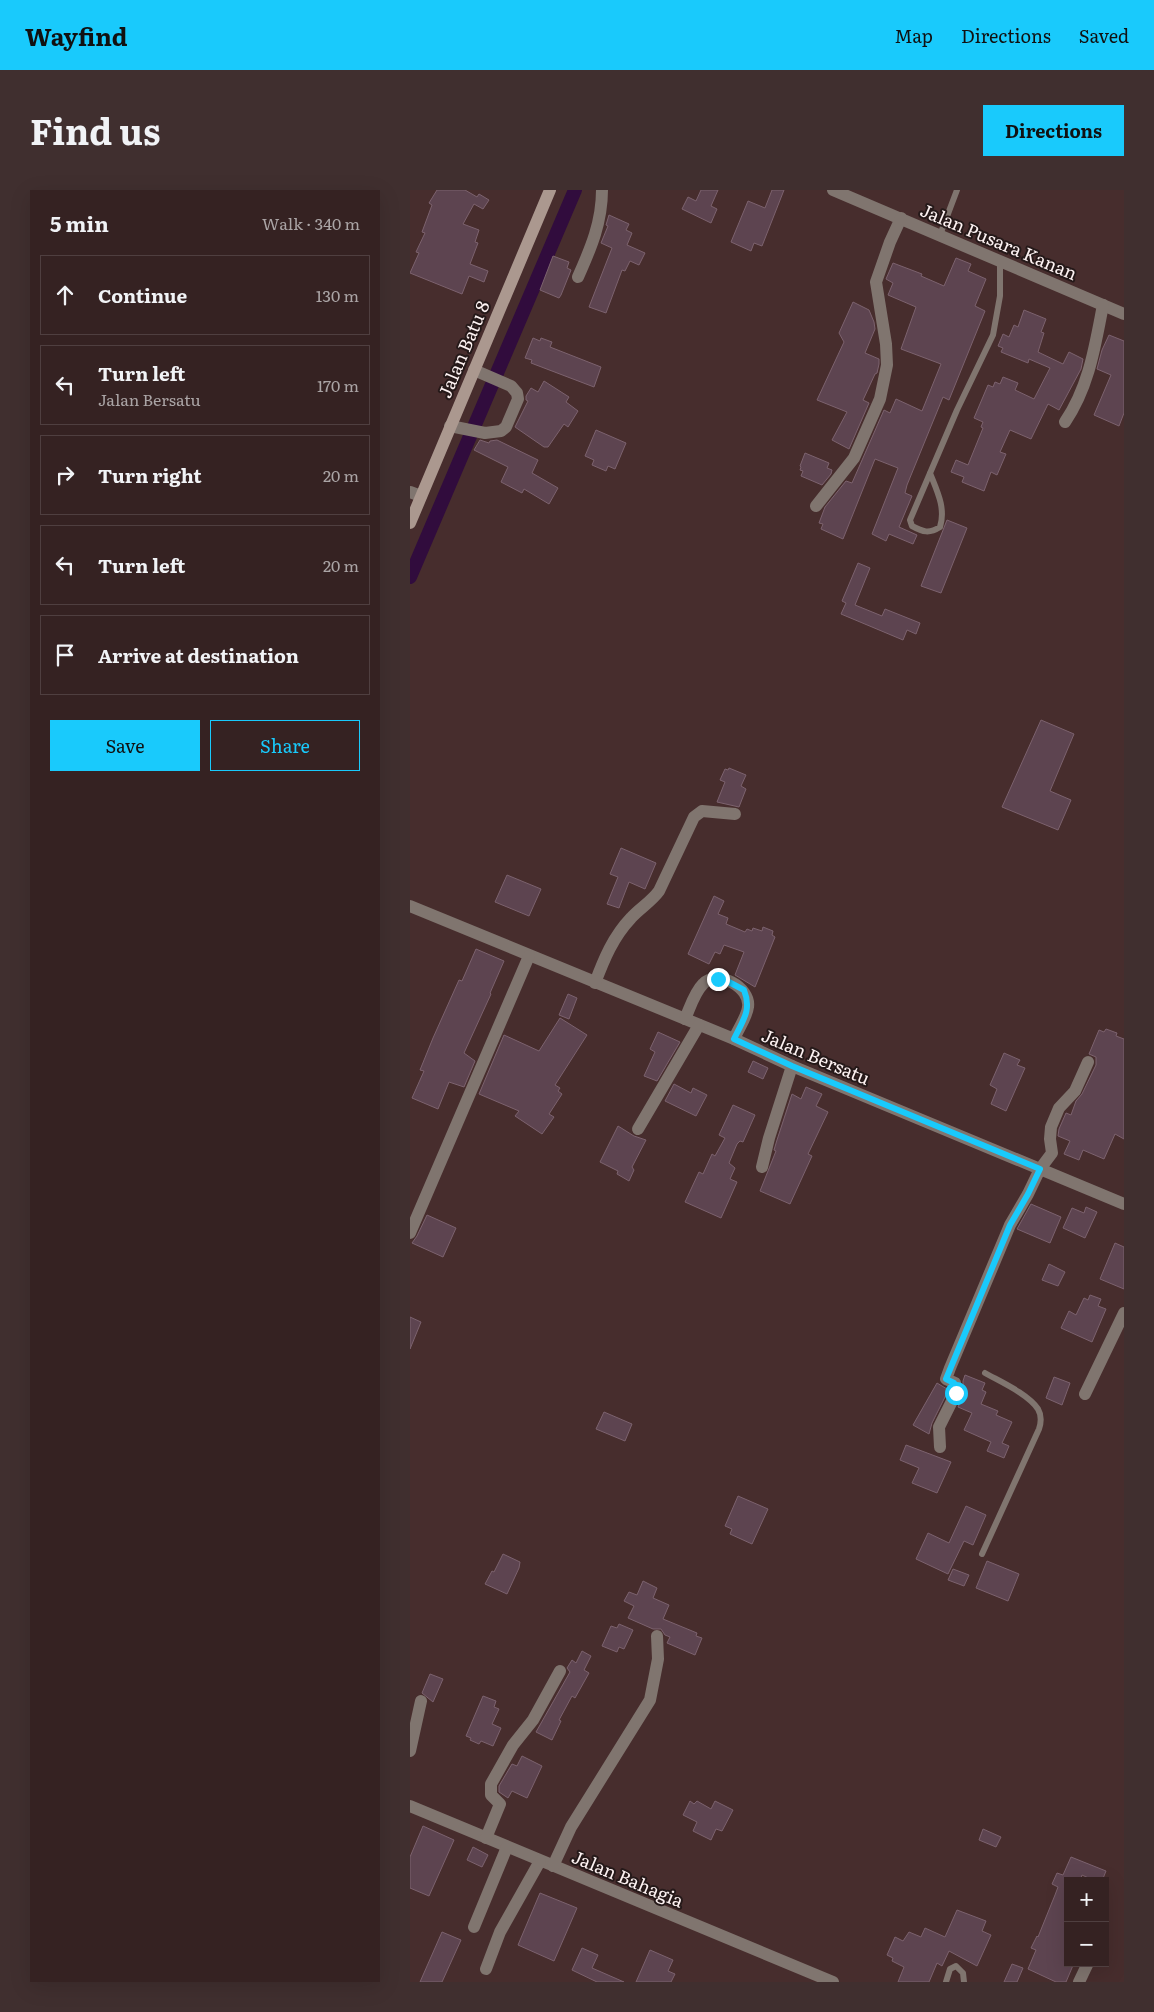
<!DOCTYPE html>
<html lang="en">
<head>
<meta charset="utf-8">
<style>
	:root { --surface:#352222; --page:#402f2f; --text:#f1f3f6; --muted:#aaa4a5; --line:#4f3f40; --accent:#19cafc }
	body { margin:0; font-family:Literata,serif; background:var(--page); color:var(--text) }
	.controls { position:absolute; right:15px; bottom:15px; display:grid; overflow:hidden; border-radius:0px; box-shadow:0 5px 20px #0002 }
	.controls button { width:45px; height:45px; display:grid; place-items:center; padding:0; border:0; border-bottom:1px solid var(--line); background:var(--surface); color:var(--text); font:25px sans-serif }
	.stop { position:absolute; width:15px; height:15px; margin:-11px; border:4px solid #19cafc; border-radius:50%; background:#fff }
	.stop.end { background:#19cafc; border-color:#fff; box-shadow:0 1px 5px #0008 }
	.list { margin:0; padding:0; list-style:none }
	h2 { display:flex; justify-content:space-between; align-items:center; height:65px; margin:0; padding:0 20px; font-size:21px }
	h2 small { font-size:16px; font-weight:400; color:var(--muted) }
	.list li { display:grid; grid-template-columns:32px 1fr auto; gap:15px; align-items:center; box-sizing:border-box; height:80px; margin:0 10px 10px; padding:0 10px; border:1px solid var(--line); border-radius:0px }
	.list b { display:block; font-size:19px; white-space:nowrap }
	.list p { margin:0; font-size:16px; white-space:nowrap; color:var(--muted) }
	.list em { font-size:16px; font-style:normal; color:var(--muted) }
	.actions { display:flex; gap:10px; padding:15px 20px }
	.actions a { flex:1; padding:11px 0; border:1px solid var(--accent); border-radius:0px; text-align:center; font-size:18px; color:var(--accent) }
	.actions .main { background:var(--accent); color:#111 }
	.icon { flex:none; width:28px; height:28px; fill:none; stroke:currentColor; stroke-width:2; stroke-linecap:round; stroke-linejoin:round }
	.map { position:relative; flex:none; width:714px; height:1792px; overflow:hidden; border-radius:0px }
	header { display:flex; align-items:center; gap:30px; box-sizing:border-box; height:70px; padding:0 25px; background:var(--accent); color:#111 }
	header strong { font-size:24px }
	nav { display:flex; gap:28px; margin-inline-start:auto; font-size:18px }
	.intro { display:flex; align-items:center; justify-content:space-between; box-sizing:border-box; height:120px; padding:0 30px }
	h1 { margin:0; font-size:35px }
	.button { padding:12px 22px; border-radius:0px; background:var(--accent); color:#111; font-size:18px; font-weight:700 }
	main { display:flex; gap:30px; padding:0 30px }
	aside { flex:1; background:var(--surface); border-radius:0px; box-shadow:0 5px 20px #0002 }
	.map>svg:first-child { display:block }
</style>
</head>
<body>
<header>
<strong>Wayfind</strong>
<nav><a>Map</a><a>Directions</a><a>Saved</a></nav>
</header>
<div class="intro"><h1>Find us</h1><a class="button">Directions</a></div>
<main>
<aside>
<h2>5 min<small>Walk · 340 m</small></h2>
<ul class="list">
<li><svg class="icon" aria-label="ahead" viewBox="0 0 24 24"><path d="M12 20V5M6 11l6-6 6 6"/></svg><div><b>Continue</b></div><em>130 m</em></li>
<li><svg class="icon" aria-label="left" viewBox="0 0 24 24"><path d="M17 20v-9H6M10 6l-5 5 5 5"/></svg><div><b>Turn left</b><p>Jalan Bersatu</p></div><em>170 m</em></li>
<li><svg class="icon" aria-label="right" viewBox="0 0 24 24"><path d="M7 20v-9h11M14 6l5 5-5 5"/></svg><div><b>Turn right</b></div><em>20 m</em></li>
<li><svg class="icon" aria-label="left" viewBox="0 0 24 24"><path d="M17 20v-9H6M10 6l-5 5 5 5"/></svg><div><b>Turn left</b></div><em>20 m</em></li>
<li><svg class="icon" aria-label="arrive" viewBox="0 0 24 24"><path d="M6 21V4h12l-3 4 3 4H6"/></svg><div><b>Arrive at destination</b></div></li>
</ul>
<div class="actions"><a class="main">Save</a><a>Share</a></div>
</aside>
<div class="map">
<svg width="714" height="1792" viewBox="0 0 714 1792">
	<rect width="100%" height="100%" fill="#472d2d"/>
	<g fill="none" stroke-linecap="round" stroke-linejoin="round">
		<polyline stroke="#310c3d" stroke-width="14" points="0,387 165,0"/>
	</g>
	<g fill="#5d4450" stroke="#7c626e">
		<polygon points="27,0 55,0 67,7 69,4 79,10 73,19 64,14 53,34 69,40 65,52 68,53 60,74 78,81 74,92 59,86 52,104 0,83 9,63 6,62 15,43 12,42 22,15 19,13"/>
		<polygon points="291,0 308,0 301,16 307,19 301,33 272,19 278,7 286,11"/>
		<polygon points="362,0 374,0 352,56 344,53 341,61 321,52 338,11 355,18"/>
		<polygon points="199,25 219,34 216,40 222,43 217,55 235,63 229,75 220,71 215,81 212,80 196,123 179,117 202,58 191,53 198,36 196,35"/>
		<polygon points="143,66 159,72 157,78 161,80 151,105 149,108 130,100"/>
		<polygon points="546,68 561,74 558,81 576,89 565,116 575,121 539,210 533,207 497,295 495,303 502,306 489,337 507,345 503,354 479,344 476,351 462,344 488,278 465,269 433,349 411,339 413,334 409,333 415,317 436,291 442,293 474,220 480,223 486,209 512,221 531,174 491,159 506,117 478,105 483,93 476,89 483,73 512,84 511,86 534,96"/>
		<polygon points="443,112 459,120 464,132 465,139 455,163 469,169 469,174 467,183 465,184 453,210 459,213 439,259 422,250 437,222 407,210 434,152 429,143"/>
		<polygon points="614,120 636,129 631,142 634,143 628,162 653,174 659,162 673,169 671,179 649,220 638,214 621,249 600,240 590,262 596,264 587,285 581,282 574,301 552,292 554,287 541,282 546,270 558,275 573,238 571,237 573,232 564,228 578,195 583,197 585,192 590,194 593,187 608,193 605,200 624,209 640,178 619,169 618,173 591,162 593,158 588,156 593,144 599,147 604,135 608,137"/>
		<polygon points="699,145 714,151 714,223 709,236 684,225 701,185 687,179 692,160"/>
		<polygon points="123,148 130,151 131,148 142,152 140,157 191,177 184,197 121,173 122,170 115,168"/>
		<polygon points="134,191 159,207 156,212 168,221 158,237 154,234 138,257 134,257 105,237 118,211 116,210 116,206 121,198 128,202"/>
		<polygon points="186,240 216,253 205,279 198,276 196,281 182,275 184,270 175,266"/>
		<polygon points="70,250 79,253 80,251 87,250 128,270 122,283 148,298 139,314 114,299 112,303 91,292 98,277 64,260"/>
		<polygon points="395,263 419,273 417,278 422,280 421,284 412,295 391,286 393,281 390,280 391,277 390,276"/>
		<polygon points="537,330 557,338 531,403 511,396"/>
		<polygon points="448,373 460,378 445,415 472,426 475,419 510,433 506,444 497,440 493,450 431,424 436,413 432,411"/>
		<polygon points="631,530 664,544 640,601 661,610 648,640 592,617"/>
		<polygon points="319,578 336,585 331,596 336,599 329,617 307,612 315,592 310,590 315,579 318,580"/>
		<polygon points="211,658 246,673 235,699 219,692 209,718 197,714 208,687 200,684"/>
		<polygon points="97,685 131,699 119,726 85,712"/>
		<polygon points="304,706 314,711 308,724 318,728 316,734 335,742 337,739 342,741 343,738 352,741 353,737 363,741 362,745 365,747 345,797 325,785 334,762 314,755 310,764 305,762 299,774 278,764"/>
		<polygon points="66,759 94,771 80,803 81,804 54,863 65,871 54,897 39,892 28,919 2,908 14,881 10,880 23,848 49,790 52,791"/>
		<polygon points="158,804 167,808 159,829 149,825"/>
		<polygon points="150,828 177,845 145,895 150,898 148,901 152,904 139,924 144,927 132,944 105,926 109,921 69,904 94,845 129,861"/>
		<polygon points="696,839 707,843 706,846 714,849 714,949 705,944 694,969 673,960 669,970 654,964 660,951 648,946 649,939 656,923 661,925 666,911 672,904 686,875 686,867 679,864 689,840 694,842"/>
		<polygon points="248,842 270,852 247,891 234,886 245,862 240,859"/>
		<polygon points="594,863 610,870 607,875 615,878 596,921 581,914 587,899 580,895"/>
		<polygon points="343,871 358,878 353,889 338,882"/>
		<polygon points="264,894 281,903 283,898 297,905 286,926 255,911"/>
		<polygon points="396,897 412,904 406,916 418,922 398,964 402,966 380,1014 350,1001 366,961 364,960 367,950 382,904 391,909"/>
		<polygon points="323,915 345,925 333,952 330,951 327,954 319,973 325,978 320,989 327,992 311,1028 275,1012 289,982 293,984 302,964 305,966 315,948 309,945"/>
		<polygon points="208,936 224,946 236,950 222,977 224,980 219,991 207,984 208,981 190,972"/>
		<polygon points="621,1014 651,1027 640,1053 607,1039"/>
		<polygon points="676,1017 687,1022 675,1048 653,1038 662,1018 674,1023"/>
		<polygon points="17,1025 46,1038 33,1067 2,1053 7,1046"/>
		<polygon points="705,1053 714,1057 714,1099 690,1089"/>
		<polygon points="639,1074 655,1082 648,1096 632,1090"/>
		<polygon points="680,1105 691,1109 688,1116 696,1119 682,1152 651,1138 659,1121 666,1125 674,1108 678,1110"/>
		<polygon points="0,1127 11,1132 0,1159"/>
		<polygon points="555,1185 575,1193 572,1200 576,1202 571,1214 588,1221 586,1225 602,1232 592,1253 599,1256 594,1268 577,1261 581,1252 554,1240 562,1223 548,1217 553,1206 553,1191"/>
		<polygon points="644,1187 660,1193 652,1215 636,1208"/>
		<polygon points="527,1193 537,1199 538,1201 522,1233 519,1244 503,1235"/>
		<polygon points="194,1222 222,1234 215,1251 186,1239"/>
		<polygon points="496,1255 541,1272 527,1303 502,1293 509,1278 490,1270"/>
		<polygon points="328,1306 358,1319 342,1354 320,1344 322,1339 315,1336"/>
		<polygon points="556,1316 576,1325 563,1355 554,1351 538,1384 506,1369 518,1343 539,1353"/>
		<polygon points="93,1364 110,1372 109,1378 97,1404 75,1394 82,1381 84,1382"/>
		<polygon points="577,1371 609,1384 598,1411 566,1398"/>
		<polygon points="543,1379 559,1385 554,1396 538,1390"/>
		<polygon points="233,1391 247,1398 243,1408 259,1415 253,1429 287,1443 286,1446 292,1448 285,1465 257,1453 260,1447 255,1445 251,1439 243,1439 218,1428 224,1416 214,1411 219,1402 227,1405"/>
		<polygon points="209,1434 223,1440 214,1459 209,1457 207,1462 192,1456 201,1436 207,1438"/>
		<polygon points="172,1461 181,1466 174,1480 179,1483 165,1508 162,1506 149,1530 151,1531 142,1550 126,1542 160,1482 157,1478 162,1470 166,1473"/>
		<polygon points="20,1484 33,1489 23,1512 12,1503"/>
		<polygon points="73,1506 86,1511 84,1517 89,1519 82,1534 91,1538 83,1556 71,1551 69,1554 60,1550 61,1548 56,1546"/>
		<polygon points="112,1566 132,1576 117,1608 102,1601 98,1608 89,1602 89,1596 102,1574 107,1576"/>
		<polygon points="280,1611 284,1614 287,1611 301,1619 305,1611 323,1620 312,1641 306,1639 301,1650 283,1641 287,1632 273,1625"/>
		<polygon points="13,1636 44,1650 19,1706 0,1698 0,1667"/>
		<polygon points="573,1639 591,1647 586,1657 569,1650"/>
		<polygon points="63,1657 78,1665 72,1677 57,1670"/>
		<polygon points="661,1667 696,1681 692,1691 685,1691 672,1685 670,1691 658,1691 658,1773 664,1773 656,1792 646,1792 618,1779 626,1760 621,1758 627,1746 628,1747 645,1705 648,1697 642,1694 647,1683 653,1685"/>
		<polygon points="130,1703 167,1718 144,1771 108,1755"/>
		<polygon points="547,1720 576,1731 572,1741 581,1745 567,1776 539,1761 532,1776 527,1773 519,1792 488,1792 494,1777 482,1771 483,1768 477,1765 485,1747 493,1751 499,1742 511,1747 515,1738 535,1747"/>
		<polygon points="32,1742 51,1750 32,1792 10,1792"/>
		<polygon points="172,1758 188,1765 182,1778 214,1792 187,1792 162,1780"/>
		<polygon points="240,1760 263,1770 258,1781 265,1784 261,1792 226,1792"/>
		<polygon points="602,1774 613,1778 607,1792 594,1792"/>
	</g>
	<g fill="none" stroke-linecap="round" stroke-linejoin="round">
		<g stroke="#80756f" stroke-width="6">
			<polyline points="530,45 547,0"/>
			<path d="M520,283C527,301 536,318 530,337C519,344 513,342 502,336L500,330L547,220L583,145L590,106V71"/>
			<path d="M572,1364L629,1239C631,1233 632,1226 628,1219C618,1204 591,1192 575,1183"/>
			<polyline points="536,1792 540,1779 546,1776 553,1783 554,1792"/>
		</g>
		<g stroke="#80756f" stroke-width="12">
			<polyline points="423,0 714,124"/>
			<path d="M168,87C181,58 192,32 192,0"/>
			<path d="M655,232C679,197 685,156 693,115"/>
			<polyline points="40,236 75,243 91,241 96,237 108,209 107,203 101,196 64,180"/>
			<polyline points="0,302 11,306"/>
			<polyline points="406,316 444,268 470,209 477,175 476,154 466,92 480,52 491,28"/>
			<polyline points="0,716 324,849 382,876 714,1014"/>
			<path d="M185,793C194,769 203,747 221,728C230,718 241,712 249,701L284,627L292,621L325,624"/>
			<path d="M275,829C280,818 284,803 293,794C307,779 341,797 338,817C337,827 328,839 324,849"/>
			<polyline points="228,939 289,835"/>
			<polyline points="352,977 359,948 382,876"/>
			<polyline points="0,1043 119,766"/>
			<polyline points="675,1204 714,1123"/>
			<polyline points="530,1257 529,1237 546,1203 545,1193 536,1189 540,1178 600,1035 618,1004 630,979 642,963 640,949 641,937 649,918 665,901 678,872"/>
			<polyline points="0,1561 11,1511"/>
			<polyline points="0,1616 423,1792"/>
			<polyline points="76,1648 90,1614 81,1605 81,1594 103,1555 123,1530 150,1481"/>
			<polyline points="143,1676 161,1637 240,1510 248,1469 247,1446"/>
			<polyline points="64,1737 97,1657"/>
			<polyline points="76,1779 90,1742 130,1671"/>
			<polyline points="669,1792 678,1773"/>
		</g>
		<polyline stroke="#ab988f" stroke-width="12" points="0,333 140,0"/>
	</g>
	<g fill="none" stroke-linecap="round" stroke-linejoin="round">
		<path stroke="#19cafc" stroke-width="6" d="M308,789L315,790L334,800C342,820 333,830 324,849L382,876L630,979L618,1004L600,1035L536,1189L544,1193L546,1203"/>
	</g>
	<g text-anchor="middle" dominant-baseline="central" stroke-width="4" stroke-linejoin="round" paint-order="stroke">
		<g font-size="18" fill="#fdf2f2" stroke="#251919">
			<text transform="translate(589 51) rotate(23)">Jalan Pusara Kanan</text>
			<text transform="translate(53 159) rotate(-67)">Jalan Batu 8</text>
			<text transform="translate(406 866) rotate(23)">Jalan Bersatu</text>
			<text transform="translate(218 1688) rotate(23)">Jalan Bahagia</text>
		</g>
	</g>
</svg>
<div class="controls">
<button>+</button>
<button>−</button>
</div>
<div class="stop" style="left:546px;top:1203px"></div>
<div class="stop end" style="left:308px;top:789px"></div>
</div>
</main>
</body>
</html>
